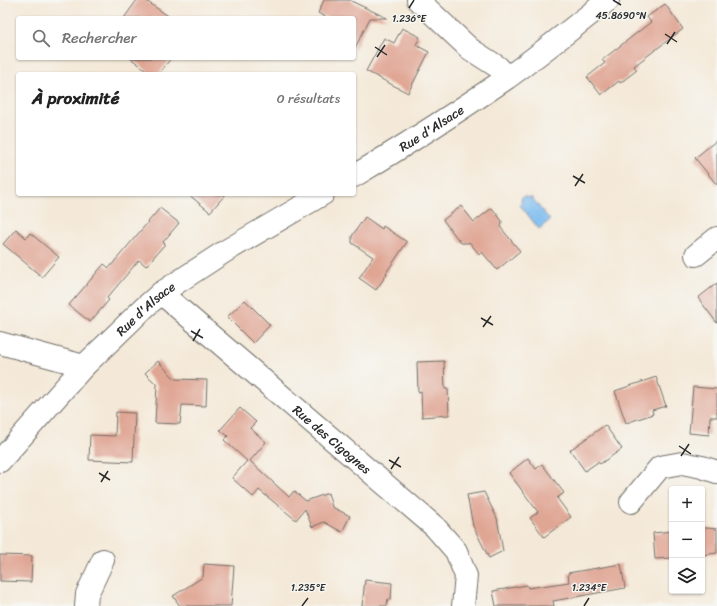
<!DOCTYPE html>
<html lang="fr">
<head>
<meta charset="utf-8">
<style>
	:root { --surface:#fff; --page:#f2f2f2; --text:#222; --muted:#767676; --line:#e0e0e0 }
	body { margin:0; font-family:Sriracha,sans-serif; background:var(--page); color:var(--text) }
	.controls { position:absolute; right:12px; bottom:12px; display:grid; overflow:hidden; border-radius:4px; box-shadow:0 1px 3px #0004 }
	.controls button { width:36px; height:36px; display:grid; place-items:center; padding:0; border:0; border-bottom:1px solid var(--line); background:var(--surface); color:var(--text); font:20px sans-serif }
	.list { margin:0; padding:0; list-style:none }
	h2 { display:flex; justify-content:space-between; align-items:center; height:52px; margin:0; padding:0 16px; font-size:17px }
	h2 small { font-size:13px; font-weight:400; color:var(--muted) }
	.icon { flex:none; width:22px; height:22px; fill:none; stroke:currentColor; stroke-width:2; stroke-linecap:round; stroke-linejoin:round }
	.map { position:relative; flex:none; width:717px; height:606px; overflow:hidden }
	.search { position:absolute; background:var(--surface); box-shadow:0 1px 3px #0004; left:16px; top:16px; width:340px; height:44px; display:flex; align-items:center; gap:10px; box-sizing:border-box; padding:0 14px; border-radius:4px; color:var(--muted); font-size:15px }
	.panel { position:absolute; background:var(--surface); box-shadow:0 1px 3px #0004; left:16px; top:72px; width:340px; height:124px; border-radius:4px }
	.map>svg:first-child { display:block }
</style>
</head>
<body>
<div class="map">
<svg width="717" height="606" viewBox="0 0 717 606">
	<rect width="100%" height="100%" fill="#f6f6f2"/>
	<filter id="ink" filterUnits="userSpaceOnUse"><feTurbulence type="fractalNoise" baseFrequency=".025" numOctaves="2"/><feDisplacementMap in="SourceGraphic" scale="8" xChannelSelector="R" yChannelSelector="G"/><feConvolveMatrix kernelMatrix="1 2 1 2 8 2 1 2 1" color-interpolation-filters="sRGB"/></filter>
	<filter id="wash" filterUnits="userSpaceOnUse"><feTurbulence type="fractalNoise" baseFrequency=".012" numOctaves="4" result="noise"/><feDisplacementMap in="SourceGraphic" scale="16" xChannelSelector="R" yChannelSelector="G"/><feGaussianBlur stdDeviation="0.9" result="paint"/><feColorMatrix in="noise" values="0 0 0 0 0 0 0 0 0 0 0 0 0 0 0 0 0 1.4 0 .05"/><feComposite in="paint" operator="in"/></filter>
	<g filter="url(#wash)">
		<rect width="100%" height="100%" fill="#f4e9d8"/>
		<polygon fill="#7cbbf0" stroke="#54738e" points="525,196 529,198 531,197 550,220 539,229 520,205 522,203 521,200 522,197"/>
		<g id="blocks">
			<g fill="#e0a694">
				<polygon points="137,0 145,0 171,18 124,18"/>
				<polygon points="324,0 349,0 387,18 370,18 354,50 354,18 328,18 318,13"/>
				<polygon points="665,4 683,29 634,66 637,70 620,83 619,81 601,95 587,77 605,63 602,60 651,22 647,17"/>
				<polygon points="402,28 420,37 416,45 429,52 408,93 366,71 384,38 394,43"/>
				<polygon points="130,58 171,58 159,74 152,74"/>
				<polygon points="717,140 717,185 695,158"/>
				<polygon points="188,194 226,194 210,212"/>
				<polygon points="461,206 474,222 492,208 502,221 501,228 520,251 497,270 482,252 479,254 469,242 468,243 461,243 443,220"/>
				<polygon points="160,208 179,223 163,242 165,244 146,266 139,260 107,298 109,300 90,322 69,305 104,264 109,268"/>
				<polygon points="365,217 382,229 383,226 407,242 386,273 387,274 376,290 359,278 373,257 352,243 352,236"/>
				<polygon points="16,229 26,238 30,233 59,257 42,277 3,244"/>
				<polygon points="717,283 717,323 698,298"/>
				<polygon points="245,300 270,325 253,343 227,317"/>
				<polygon points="158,361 175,379 207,380 206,406 182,405 180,424 155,423 157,385 145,373"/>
				<polygon points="444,361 445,389 448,389 449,415 422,417 421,391 418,392 417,362"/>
				<polygon points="656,377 666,406 652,410 653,414 626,423 615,391"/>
				<polygon points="693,387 717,389 717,417 710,417 709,435 689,433"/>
				<polygon points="240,408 256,422 250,428 266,442 250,461 289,497 294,491 306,501 328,493 332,507 350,516 342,532 324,522 312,527 305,509 296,520 259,490 253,497 232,478 247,461 224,440 228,436 220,430"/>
				<polygon points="116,412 135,413 133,462 89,460 90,435 115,436"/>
				<polygon points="605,425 622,449 600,464 598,462 585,471 570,450"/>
				<polygon points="528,458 536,469 542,464 564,493 557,498 571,517 544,537 530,518 538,512 509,473"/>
				<polygon points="484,492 497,518 503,551 489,558 473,526 467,495"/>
				<polygon points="702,528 707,528 717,529 717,553 702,555"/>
				<polygon points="672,531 672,558 655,559 653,533"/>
				<polygon points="0,555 32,556 31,582 0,581"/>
				<polygon points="204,564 234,566 231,606 180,606 173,596 203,577"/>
				<polygon points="621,564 625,588 553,601 554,606 496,606 493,591 527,585 528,588 569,582 568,573"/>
				<polygon points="365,580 392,583 391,600 388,599 387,606 362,606"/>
			</g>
		</g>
	</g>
	<g filter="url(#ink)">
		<use href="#blocks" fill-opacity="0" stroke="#716e68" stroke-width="1"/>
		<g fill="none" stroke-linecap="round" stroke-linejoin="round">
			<g stroke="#716e68" stroke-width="24">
				<g id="minor">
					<polyline points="418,0 470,49 498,67 507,77"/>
					<path id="s1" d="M354,176C406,145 457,112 507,78C542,53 575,26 608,0"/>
					<polyline points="696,255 717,238"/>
					<path id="s2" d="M161,293L435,527L456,551L466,576L463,606"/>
					<polyline points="0,343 84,366"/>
					<path id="s3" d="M0,461L84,366L145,307L161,293L224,252L323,194"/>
					<polyline points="631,502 660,467 682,463 702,467 717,472"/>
					<polyline points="86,606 87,594 103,560"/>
				</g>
			</g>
			<use href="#minor" stroke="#fff" stroke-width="22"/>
		</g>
	</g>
	<path fill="none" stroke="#2b2b2b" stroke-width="1.5" d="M613,0L621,5M409,8L414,0M665,34L677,42M667,44L675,32M375,47L387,55M377,57L385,45M573,176L585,183M575,186L583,174M481,318L493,325M483,327L491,316M191,331L203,338M193,341L200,329M679,446L691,454M681,456L689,444M389,460L401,467M391,469L399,457M99,473L110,480M101,482L108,471M302,606L308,598M584,606L589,598"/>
	<g text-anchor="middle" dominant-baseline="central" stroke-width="3" stroke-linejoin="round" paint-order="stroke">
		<g font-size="13" fill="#2b2b2b" stroke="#f6f6f2">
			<text stroke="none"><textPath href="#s1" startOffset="91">Rue d'Alsace</textPath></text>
			<text stroke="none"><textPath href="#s3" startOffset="211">Rue d'Alsace</textPath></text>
			<text stroke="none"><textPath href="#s2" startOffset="225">Rue des Cigognes</textPath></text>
		</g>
	</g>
	<g font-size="10" text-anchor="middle" fill="#2b2b2b" stroke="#f6f6f2" stroke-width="3" stroke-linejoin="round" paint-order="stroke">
		<text x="621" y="19">45.8690°N</text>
		<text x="409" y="22">1.236°E</text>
		<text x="308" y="591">1.235°E</text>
		<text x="589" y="591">1.234°E</text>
	</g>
</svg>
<div class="controls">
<button>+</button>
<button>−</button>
<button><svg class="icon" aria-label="layers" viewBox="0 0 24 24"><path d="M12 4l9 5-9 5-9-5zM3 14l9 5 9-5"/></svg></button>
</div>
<div class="search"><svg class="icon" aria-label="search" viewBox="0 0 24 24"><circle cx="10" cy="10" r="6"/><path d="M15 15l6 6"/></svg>Rechercher</div>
<section class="panel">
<h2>À proximité<small>0 résultats</small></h2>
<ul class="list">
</ul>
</section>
</div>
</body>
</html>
